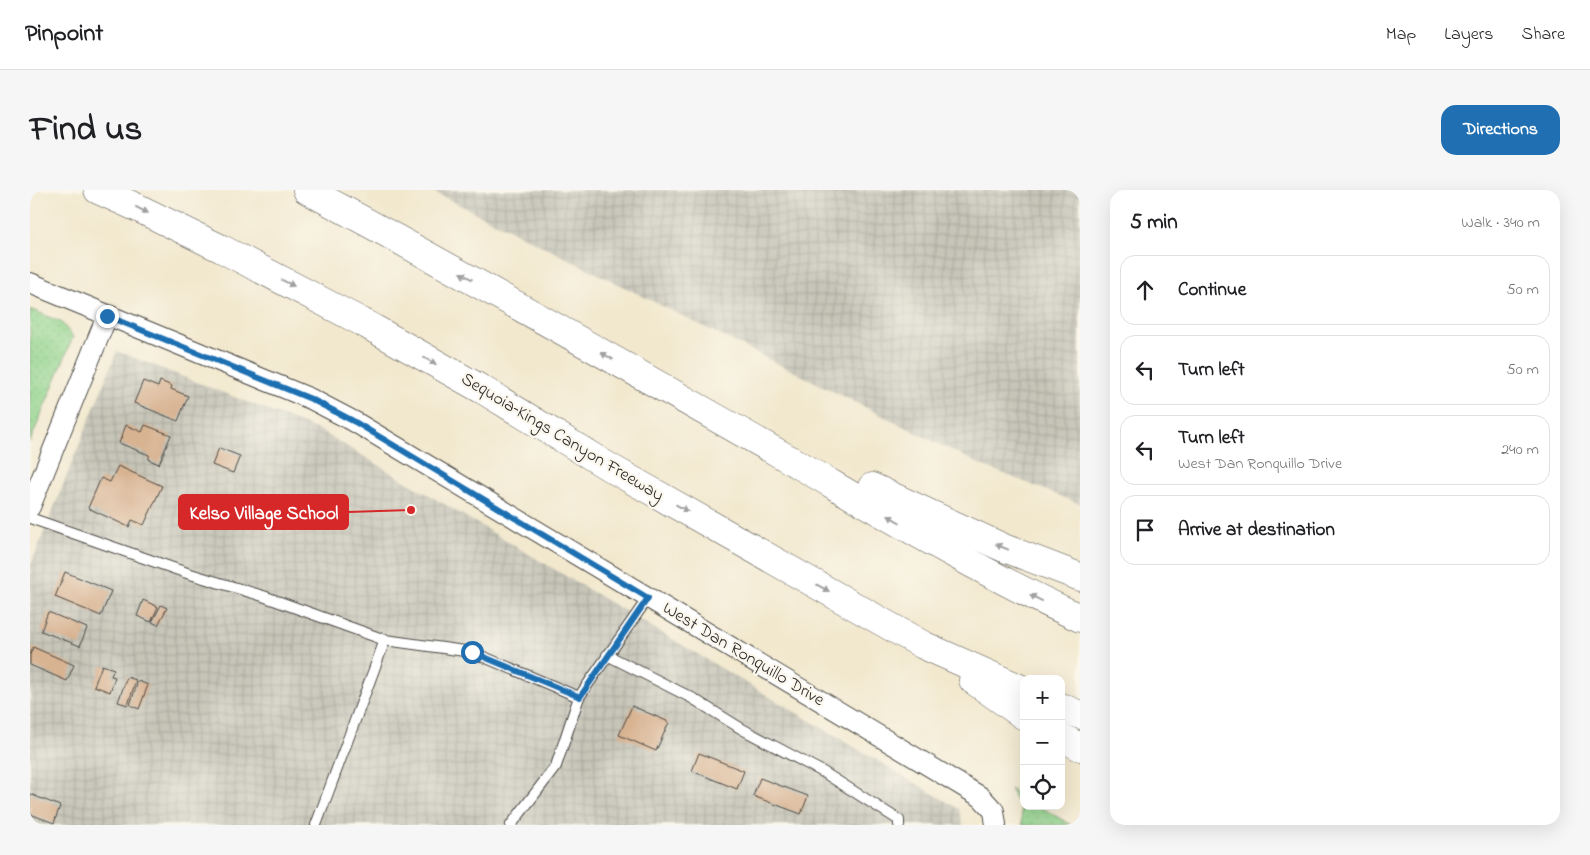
<!DOCTYPE html>
<html lang="en">
<head>
<meta charset="utf-8">
<style>
	:root { --surface:#fff; --page:#f6f6f6; --text:#202124; --muted:#757577; --line:#e0e0e0; --accent:#1f6fb2 }
	body { margin:0; font-family:"Indie Flower",sans-serif; background:var(--page); color:var(--text) }
	.controls { position:absolute; right:15px; bottom:15px; display:grid; overflow:hidden; border-radius:10px; box-shadow:0 5px 20px #0002 }
	.controls button { width:45px; height:45px; display:grid; place-items:center; padding:0; border:0; border-bottom:1px solid var(--line); background:var(--surface); color:var(--text); font:25px sans-serif }
	.stop { position:absolute; width:15px; height:15px; margin:-11px; border:4px solid #1f6fb2; border-radius:50%; background:#fff }
	.stop.end { background:#1f6fb2; border-color:#fff; box-shadow:0 1px 5px #0008 }
	.list { margin:0; padding:0; list-style:none }
	h2 { display:flex; justify-content:space-between; align-items:center; height:65px; margin:0; padding:0 20px; font-size:21px }
	h2 small { font-size:16px; font-weight:400; color:var(--muted) }
	.list li { display:grid; grid-template-columns:32px 1fr auto; gap:15px; align-items:center; box-sizing:border-box; height:70px; margin:0 10px 10px; padding:0 10px; border:1px solid var(--line); border-radius:15px }
	.list b { display:block; font-size:19px; white-space:nowrap }
	.list p { margin:0; font-size:16px; white-space:nowrap; color:var(--muted) }
	.list em { font-size:16px; font-style:normal; color:var(--muted) }
	.icon { flex:none; width:28px; height:28px; fill:none; stroke:currentColor; stroke-width:2; stroke-linecap:round; stroke-linejoin:round }
	.map { position:relative; flex:none; width:1050px; height:635px; overflow:hidden; border-radius:15px }
	header { display:flex; align-items:center; gap:30px; box-sizing:border-box; height:70px; padding:0 25px; background:var(--surface); border-bottom:1px solid var(--line) }
	header strong { font-size:24px }
	nav { display:flex; gap:28px; margin-inline-start:auto; font-size:18px }
	.intro { display:flex; align-items:center; justify-content:space-between; box-sizing:border-box; height:120px; padding:0 30px }
	h1 { margin:0; font-size:35px }
	.button { padding:12px 22px; border-radius:15px; background:var(--accent); color:#fff; font-size:18px; font-weight:700 }
	main { display:flex; gap:30px; padding:0 30px }
	aside { flex:1; background:var(--surface); border-radius:15px; box-shadow:0 5px 20px #0002 }
	.map>svg:first-child { display:block }
</style>
</head>
<body>
<header>
<strong>Pinpoint</strong>
<nav><a>Map</a><a>Layers</a><a>Share</a></nav>
</header>
<div class="intro"><h1>Find us</h1><a class="button">Directions</a></div>
<main>
<div class="map">
<svg width="1050" height="635" viewBox="0 0 1050 635">
	<defs>
		<pattern id="industrial-grid" width="8" height="8" patternUnits="userSpaceOnUse" patternTransform="scale(1.25)"><rect width="8" height="8" fill="#c6c5b8"/><path d="M0 4h8M4 0v8" fill="none" stroke="#aaa99e"/></pattern>
		<pattern id="green-dots" width="8" height="8" patternUnits="userSpaceOnUse" patternTransform="scale(1.25)"><rect width="8" height="8" fill="#90d38b"/><path d="M2 2h.1M6 6h.1" fill="none" stroke="#7cb578" stroke-width="1.8" stroke-linecap="round"/></pattern>
	</defs>
	<rect width="100%" height="100%" fill="#fbf7ec"/>
	<filter id="ink" filterUnits="userSpaceOnUse"><feTurbulence type="fractalNoise" baseFrequency=".02" numOctaves="2"/><feDisplacementMap in="SourceGraphic" scale="10" xChannelSelector="R" yChannelSelector="G"/><feConvolveMatrix kernelMatrix="1 2 1 2 8 2 1 2 1" color-interpolation-filters="sRGB"/></filter>
	<filter id="wash" filterUnits="userSpaceOnUse"><feTurbulence type="fractalNoise" baseFrequency=".0096" numOctaves="4" result="noise"/><feDisplacementMap in="SourceGraphic" scale="20" xChannelSelector="R" yChannelSelector="G"/><feGaussianBlur stdDeviation="1.12" result="paint"/><feColorMatrix in="noise" values="0 0 0 0 0 0 0 0 0 0 0 0 0 0 0 0 0 1.4 0 .05"/><feComposite in="paint" operator="in"/></filter>
	<g filter="url(#wash)">
		<rect width="100%" height="100%" fill="#f2e8ce"/>
		<g fill="url(#industrial-grid)">
			<polygon points="400,0 1050,0 1050,314 949,274"/>
			<polygon points="87,161 291,241 929,619 933,635 0,635 0,377"/>
		</g>
		<g fill="url(#green-dots)" stroke="#5e7f5b">
			<polygon points="0,119 31,132 43,147 0,252"/>
			<polygon points="980,599 994,607 994,616 1009,616 1041,635 992,635 991,619"/>
		</g>
		<g id="blocks">
			<g fill="#d8b392">
				<polygon points="113,191 128,197 130,191 142,196 141,199 158,206 148,231 104,213"/>
				<polygon points="96,235 112,242 115,235 141,245 129,274 119,270 119,265 89,253"/>
				<polygon points="189,258 210,266 203,283 182,275"/>
				<polygon points="88,276 132,296 114,335 102,330 99,337 58,318 71,288 80,292"/>
				<polygon points="35,382 81,401 71,426 25,407"/>
				<polygon points="113,410 128,417 121,432 107,426"/>
				<polygon points="131,415 137,418 128,435 122,432"/>
				<polygon points="18,422 57,438 50,456 11,441"/>
				<polygon points="3,457 44,475 37,491 0,475 0,465"/>
				<polygon points="72,475 84,479 81,486 85,487 80,502 64,496"/>
				<polygon points="97,487 106,490 98,515 88,512"/>
				<polygon points="108,491 118,495 109,519 100,515"/>
				<polygon points="602,516 639,532 626,561 589,545"/>
				<polygon points="669,563 714,581 707,599 662,581"/>
				<polygon points="730,588 778,606 771,624 723,606"/>
				<polygon points="0,604 30,616 24,633 0,624"/>
			</g>
		</g>
	</g>
	<g filter="url(#ink)">
		<use href="#blocks" fill-opacity="0" stroke="#494743" stroke-width="1"/>
		<g fill="none" stroke-linecap="round" stroke-linejoin="round">
			<g stroke="#494743" stroke-width="12">
				<g id="lane">
					<polyline points="0,328 157,383 233,406 355,450"/>
					<polyline points="577,465 662,508 712,539 793,582 869,630 869,635"/>
					<polyline points="286,635 355,450 442,462 549,507 618,408"/>
					<polyline points="481,635 526,576 549,507"/>
				</g>
			</g>
			<g stroke="#494743" stroke-width="22">
				<g id="street">
					<polyline points="0,93 281,209 325,232 951,607 964,621 966,635"/>
					<polyline points="0,317 77,126"/>
				</g>
			</g>
			<g stroke="#494743" stroke-width="29">
				<g id="highway">
					<polyline points="68,0 108,18 192,59 332,132 453,200 579,277 893,455 994,500"/>
					<path d="M277,0C436,85 593,175 750,264C849,321 947,381 1050,428"/>
					<polyline points="842,297 974,358 1050,387"/>
					<polyline points="943,490 994,526"/>
					<polyline points="1031,517 1050,525"/>
					<polyline points="1031,547 1050,557"/>
				</g>
			</g>
			<use href="#lane" stroke="#fff" stroke-width="10"/>
			<use href="#street" stroke="#fff" stroke-width="20"/>
			<use href="#highway" stroke="#fff" stroke-width="28"/>
		</g>
		<defs><path id="oneway-solid" d="M-6-.8H1V-3.2L6.5 0L1 3.2V.8H-6Z" transform="scale(1.25)"/></defs>
		<g fill="#a0a0a0">
			<use href="#oneway-solid" transform="translate(112 20) rotate(26)"/>
			<use href="#oneway-solid" transform="translate(436 86) rotate(-151)"/>
			<use href="#oneway-solid" transform="translate(258 93) rotate(27)"/>
			<use href="#oneway-solid" transform="translate(577 166) rotate(-151)"/>
			<use href="#oneway-solid" transform="translate(400 171) rotate(29)"/>
			<use href="#oneway-solid" transform="translate(652 318) rotate(29)"/>
			<use href="#oneway-solid" transform="translate(864 329) rotate(-150)"/>
			<use href="#oneway-solid" transform="translate(972 357) rotate(-157)"/>
			<use href="#oneway-solid" transform="translate(793 398) rotate(29)"/>
			<use href="#oneway-solid" transform="translate(1006 408) rotate(-154)"/>
		</g>
	</g>
	<g fill="none" stroke-linecap="round" stroke-linejoin="round" filter="url(#ink)">
		<polyline stroke="#1f6fb2" stroke-width="6" points="77,126 281,209 325,232 618,408 550,507 442,462"/>
	</g>
	<g text-anchor="middle" dominant-baseline="central" stroke-width="4.5" stroke-linejoin="round" paint-order="stroke">
		<g font-size="18" fill="#2b2b2b" stroke="#fbf7ec">
			<text transform="translate(532 248) rotate(31)">Sequoia–Kings Canyon Freeway</text>
			<text transform="translate(713 465) rotate(31)">West Dan Ronquillo Drive</text>
		</g>
	</g>
	<path fill="none" stroke="#d62828" stroke-width="2" d="M381 320L318 322"/>
	<circle fill="#d62828" stroke="#fbf7ec" stroke-width="2" cx="381" cy="320" r="5"/>
	<rect fill="#d62828" stroke="#d62828" stroke-width="2" x="149" y="305" width="169" height="34" rx="5"/>
	<g font-size="19" text-anchor="middle" font-weight="bold" fill="#fff">
		<text x="234" y="329">Kelso Village School</text>
	</g>
</svg>
<div class="controls">
<button>+</button>
<button>−</button>
<button><svg class="icon" aria-label="locate" viewBox="0 0 24 24"><circle cx="12" cy="12" r="6"/><path d="M12 2v4M12 18v4M2 12h4M18 12h4"/></svg></button>
</div>
<div class="stop" style="left:442px;top:462px"></div>
<div class="stop end" style="left:77px;top:126px"></div>
</div>
<aside>
<h2>5 min<small>Walk · 340 m</small></h2>
<ul class="list">
<li><svg class="icon" aria-label="ahead" viewBox="0 0 24 24"><path d="M12 20V5M6 11l6-6 6 6"/></svg><div><b>Continue</b></div><em>50 m</em></li>
<li><svg class="icon" aria-label="left" viewBox="0 0 24 24"><path d="M17 20v-9H6M10 6l-5 5 5 5"/></svg><div><b>Turn left</b></div><em>50 m</em></li>
<li><svg class="icon" aria-label="left" viewBox="0 0 24 24"><path d="M17 20v-9H6M10 6l-5 5 5 5"/></svg><div><b>Turn left</b><p>West Dan Ronquillo Drive</p></div><em>240 m</em></li>
<li><svg class="icon" aria-label="arrive" viewBox="0 0 24 24"><path d="M6 21V4h12l-3 4 3 4H6"/></svg><div><b>Arrive at destination</b></div></li>
</ul>
</aside>
</main>
</body>
</html>
